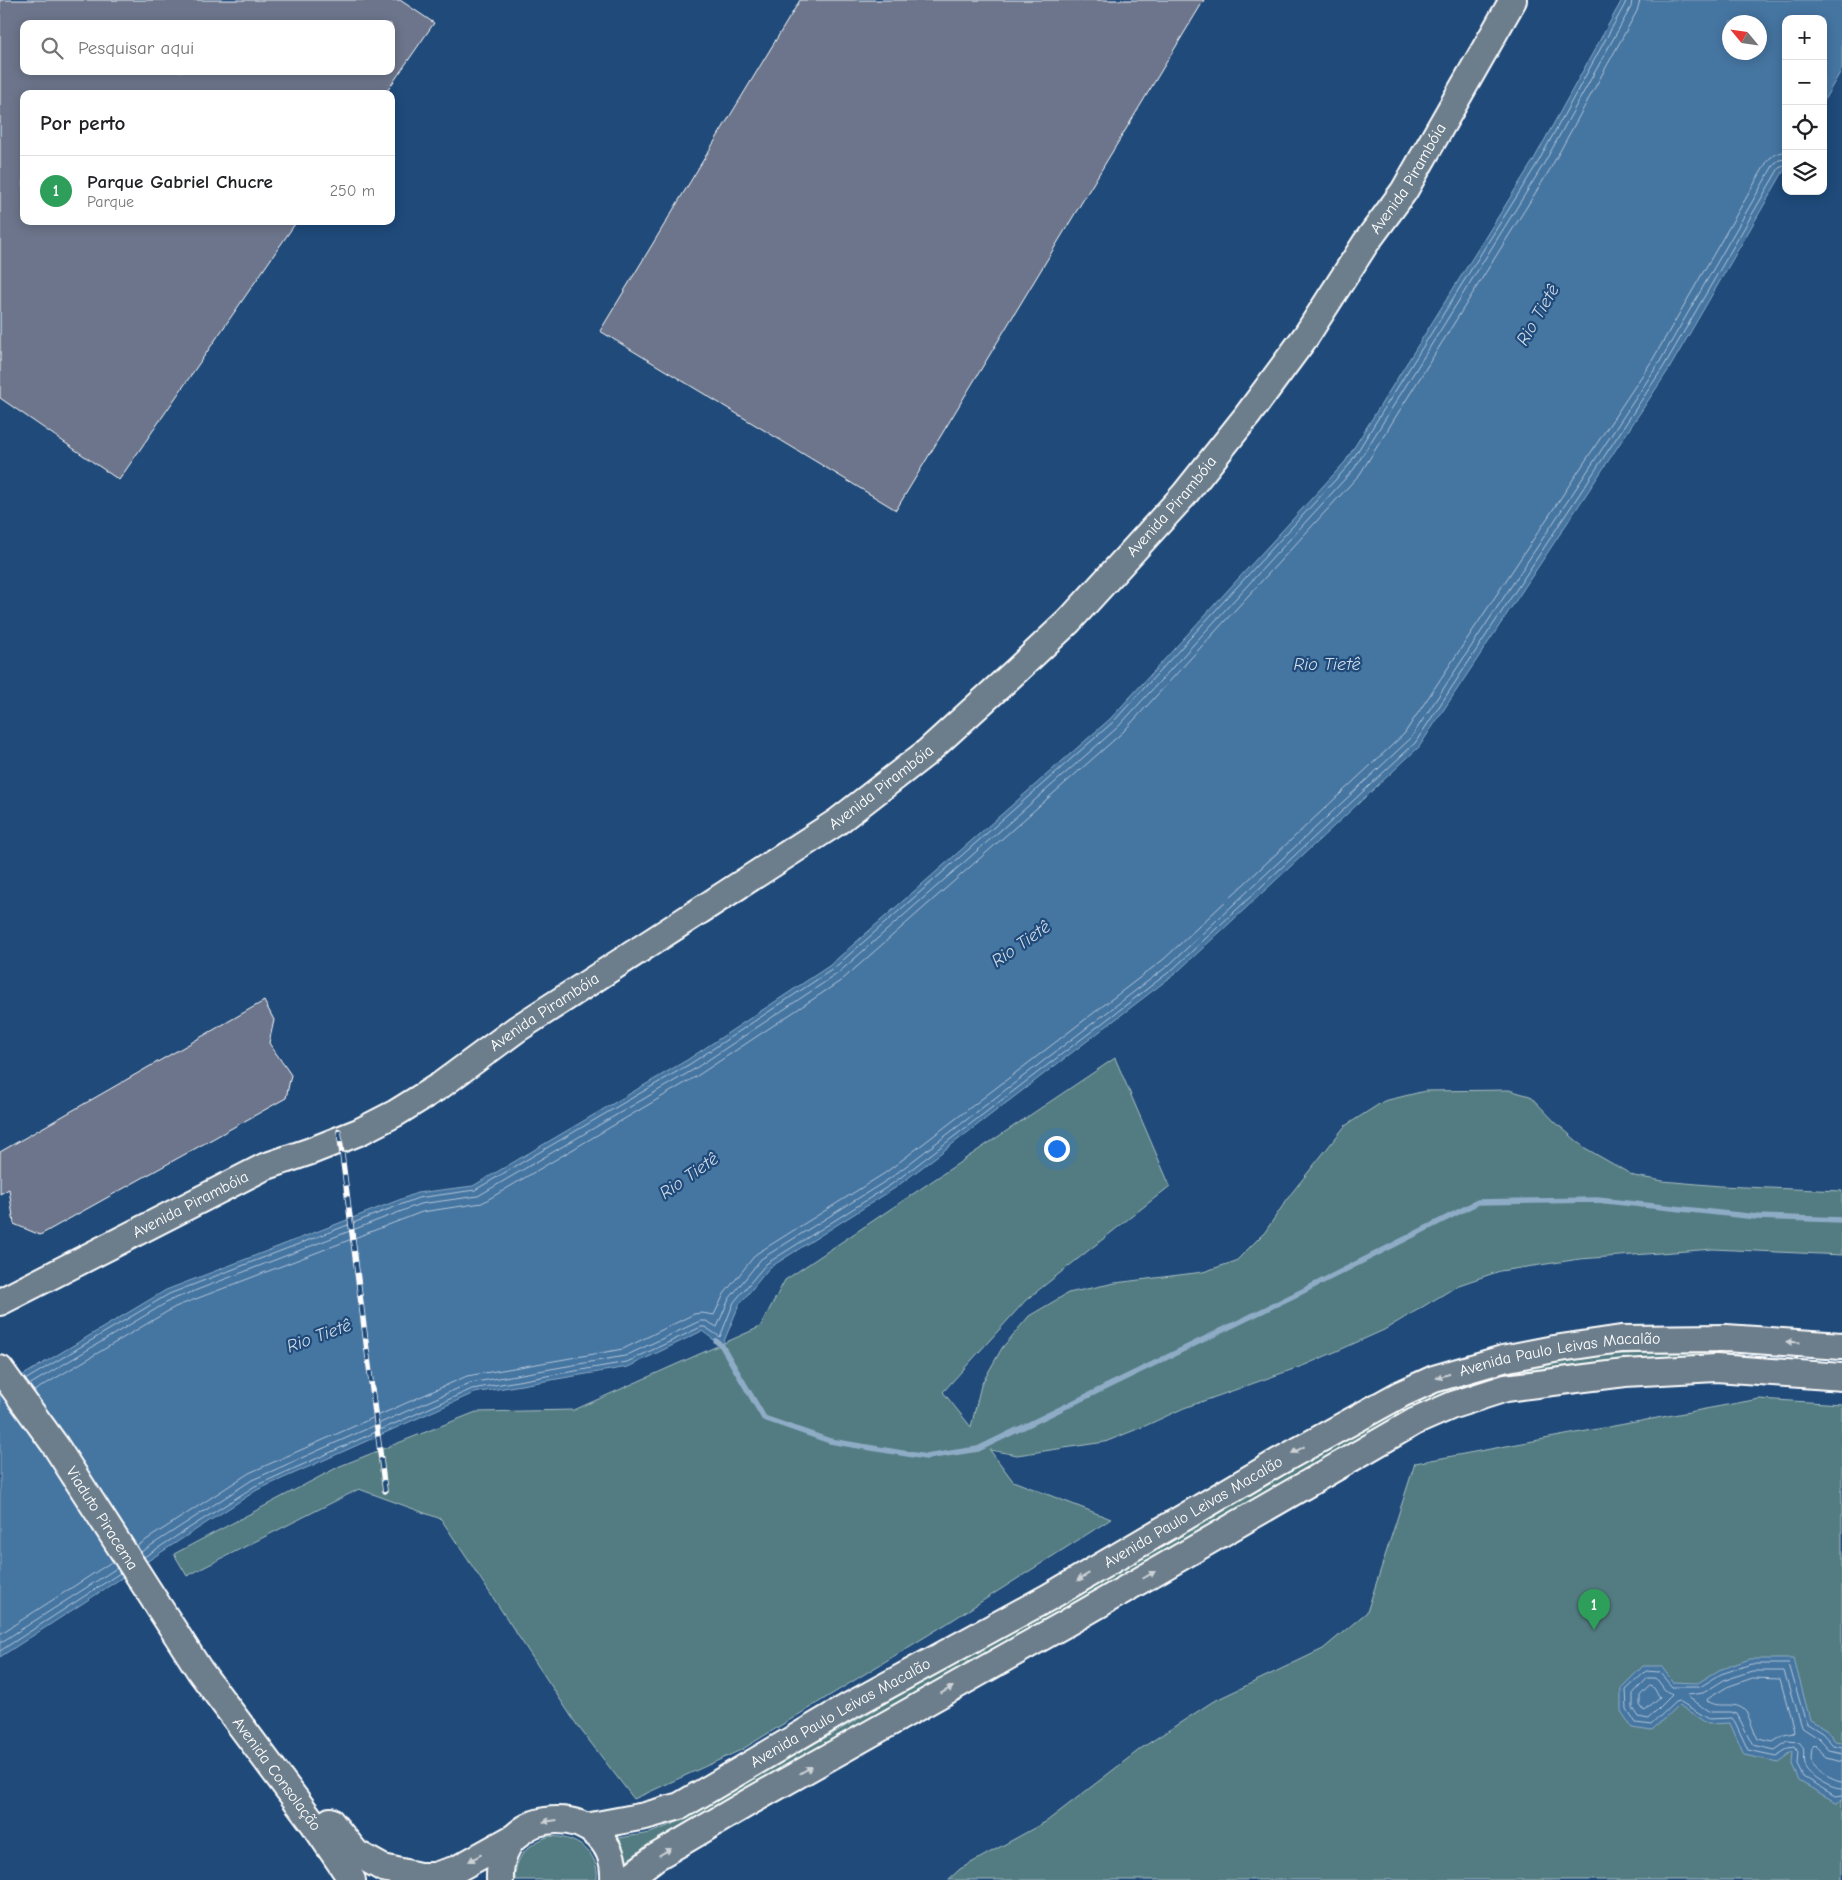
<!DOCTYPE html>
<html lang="pt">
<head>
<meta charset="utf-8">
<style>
	:root { --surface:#fff; --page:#f6f6f6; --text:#202124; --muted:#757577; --line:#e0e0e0; --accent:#ea580c }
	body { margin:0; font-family:"Comic Neue",sans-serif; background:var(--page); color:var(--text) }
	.controls { position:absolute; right:15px; top:15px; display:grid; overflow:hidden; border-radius:10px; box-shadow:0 2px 12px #0003 }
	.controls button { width:45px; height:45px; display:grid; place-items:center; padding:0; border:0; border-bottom:1px solid var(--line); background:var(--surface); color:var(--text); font:25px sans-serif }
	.compass { position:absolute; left:1722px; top:15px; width:45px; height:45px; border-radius:50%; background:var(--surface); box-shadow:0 2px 12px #0003; rotate:299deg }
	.you { position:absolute; left:1056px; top:1148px; width:18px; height:18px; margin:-12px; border:4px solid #fff; border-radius:50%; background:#1a73e8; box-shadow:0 0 0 8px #1a73e833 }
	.badge { display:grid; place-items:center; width:32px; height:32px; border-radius:50%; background:var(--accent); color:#fff; font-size:16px; font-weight:700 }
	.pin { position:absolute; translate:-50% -41px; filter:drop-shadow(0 1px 2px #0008) }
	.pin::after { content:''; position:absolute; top:26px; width:18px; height:15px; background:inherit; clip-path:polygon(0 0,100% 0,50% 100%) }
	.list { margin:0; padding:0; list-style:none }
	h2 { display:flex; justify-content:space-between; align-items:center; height:65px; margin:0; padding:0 20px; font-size:21px }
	h2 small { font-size:16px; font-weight:400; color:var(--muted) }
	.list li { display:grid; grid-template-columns:32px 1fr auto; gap:15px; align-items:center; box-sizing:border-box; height:70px; padding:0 20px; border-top:1px solid var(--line) }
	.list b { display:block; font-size:19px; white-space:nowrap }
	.list p { margin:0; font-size:16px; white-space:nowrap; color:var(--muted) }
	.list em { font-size:16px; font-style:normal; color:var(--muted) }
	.icon { flex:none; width:28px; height:28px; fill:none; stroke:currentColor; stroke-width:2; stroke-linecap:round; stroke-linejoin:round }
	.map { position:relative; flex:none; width:1842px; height:1880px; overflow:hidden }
	.search { position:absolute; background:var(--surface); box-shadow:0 2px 12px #0003; left:20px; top:20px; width:375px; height:55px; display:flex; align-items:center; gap:12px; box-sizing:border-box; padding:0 18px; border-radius:10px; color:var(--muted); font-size:19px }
	.panel { position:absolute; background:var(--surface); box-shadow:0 2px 12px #0003; left:20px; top:90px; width:375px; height:135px; border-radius:10px }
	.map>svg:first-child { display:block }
</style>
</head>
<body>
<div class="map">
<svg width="1842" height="1880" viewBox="0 0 1842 1880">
	<rect width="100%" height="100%" fill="#1f4a7a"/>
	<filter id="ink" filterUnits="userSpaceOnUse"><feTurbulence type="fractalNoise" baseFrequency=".02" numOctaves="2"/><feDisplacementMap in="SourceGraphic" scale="10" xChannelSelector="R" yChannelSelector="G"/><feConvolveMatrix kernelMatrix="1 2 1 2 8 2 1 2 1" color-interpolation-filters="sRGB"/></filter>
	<g filter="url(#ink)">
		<g fill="#537c82" stroke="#a9bec0">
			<polygon points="1115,1058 1170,1186 1026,1300 943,1392 971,1427 981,1385 1002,1348 1029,1316 1068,1293 1115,1283 1203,1272 1236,1261 1265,1232 1290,1195 1345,1126 1384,1101 1425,1091 1509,1090 1530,1096 1555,1122 1585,1148 1634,1176 1663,1181 1720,1186 1842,1191 1842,1255 1713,1249 1580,1259 1500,1271 1459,1285 1384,1330 1344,1348 1305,1365 1184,1408 1145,1426 1105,1442 1017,1455 990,1450 1013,1481 1111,1519 951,1621 741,1750 634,1799 577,1725 441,1519 359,1489 187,1576 174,1554 340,1466 476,1412 574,1410 760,1327 785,1280"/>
			<polygon points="1646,1353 1716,1353 1842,1363 1842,1371 1463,1392 691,1827 624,1861 613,1839 650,1833 680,1821 1414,1401 1456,1384 1591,1356"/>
			<polygon points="1759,1399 1842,1404 1842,1880 948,1880 960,1869 1047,1821 1143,1747 1212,1702 1323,1649 1367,1612 1415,1463"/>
			<path d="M550,1836C575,1837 600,1851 597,1880H515C514,1857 529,1843 550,1836Z"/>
		</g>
		<g fill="#4474a1" stroke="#8facc7" fill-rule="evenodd">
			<path d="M1622,0H1842V69L1823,102V19H1786V167L1669,369L1419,747L1176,973L895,1188L769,1268L739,1305L722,1346L702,1331L628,1367L474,1393L257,1490L0,1657V1389L166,1290L417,1193L473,1186L687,1060L829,966L1110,719L1345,462L1533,161ZM1730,22H1760V52H1730Z"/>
			<polygon points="1750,1659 1794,1659 1810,1720 1826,1729 1835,1741 1842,1742 1842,1799 1837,1803 1799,1781 1792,1765 1793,1751 1778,1762 1744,1755 1730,1723 1708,1724 1679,1705 1652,1731 1632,1728 1621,1711 1621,1688 1643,1666 1661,1666 1673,1682 1698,1683 1719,1670"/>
		</g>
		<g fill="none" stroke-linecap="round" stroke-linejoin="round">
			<g stroke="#b4c7d9" stroke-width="1">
				<polyline points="25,1380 169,1294 418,1198 475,1190 690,1064 833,969 1113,722 1349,465 1537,164 1625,4 1626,0"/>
				<polyline points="29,1385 171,1300 420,1204 478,1196 693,1070 837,974 1118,727 1354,469 1542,167 1631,7 1632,0"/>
				<polyline points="34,1391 175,1307 422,1212 482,1203 697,1076 842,980 1123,732 1360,474 1549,171 1637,11 1640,0"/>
				<polyline points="137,1546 249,1473 467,1376 623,1349 694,1314 702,1313 714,1315 724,1294 756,1254 885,1173 1164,959 1404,734 1653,359 1768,160 1775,154 1786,151"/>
				<polyline points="141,1552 252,1480 470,1383 625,1356 700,1321 706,1321 717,1327 729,1299 761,1259 889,1179 1169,965 1410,739 1659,363 1774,164 1779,160 1786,159"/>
				<polyline points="144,1557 255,1486 472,1389 627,1362 701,1327 705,1327 720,1337 734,1302 766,1264 892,1184 1173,969 1415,743 1664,366 1779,168 1786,165"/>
				<polyline points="0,1634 113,1561"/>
				<polyline points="0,1643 117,1568"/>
				<polyline points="0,1651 120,1573"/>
				<polygon points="1648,1678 1656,1678 1665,1690 1672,1695 1648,1719 1639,1717 1633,1708 1633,1694"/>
				<path d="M1753,1678L1780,1679L1794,1730L1793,1733L1784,1735L1773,1742L1758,1739C1753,1731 1751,1720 1746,1712C1736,1699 1719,1710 1708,1701L1709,1698L1727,1687Z"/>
				<polygon points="1650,1686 1653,1687 1660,1697 1644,1711 1640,1705 1640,1696"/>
				<polyline points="1842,1747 1833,1745 1822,1733 1806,1723 1789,1664 1751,1664 1721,1674 1700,1687 1672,1687 1659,1672 1646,1671 1626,1690 1627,1709 1636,1723 1651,1725 1675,1702 1679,1701 1709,1719 1732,1718 1735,1722 1748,1750 1776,1756 1789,1748 1795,1747 1798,1752 1797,1765 1803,1777 1835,1796 1842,1795"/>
				<path d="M1842,1753L1829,1750L1818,1738L1801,1727L1784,1671H1752L1724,1680L1703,1693L1688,1695L1689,1698L1711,1712H1731L1737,1714L1753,1745L1775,1750L1788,1741L1799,1742C1807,1750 1802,1755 1804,1764C1806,1775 1832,1790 1842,1789"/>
				<path d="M1842,1761L1827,1757L1815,1746L1812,1747C1812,1752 1810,1758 1812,1763C1813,1770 1835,1782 1842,1782"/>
			</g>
			<polyline stroke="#8facc7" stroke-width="5.5" points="716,1341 722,1346 764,1418 830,1441 926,1457 978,1449 1299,1293 1478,1202 1597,1200 1757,1217 1842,1220"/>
		</g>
		<g fill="#6c758b" stroke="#fff" fill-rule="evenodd">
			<path d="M0,0H400L434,23L385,94H24V221H297L119,480L0,398ZM24,24H391V71H24Z"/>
			<polygon points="800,0 1204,0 896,510 600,331"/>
			<polygon points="264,1001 274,1020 269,1043 291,1075 286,1098 40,1235 14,1224 9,1189 0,1194 0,1152"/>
		</g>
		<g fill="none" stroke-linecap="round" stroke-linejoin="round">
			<g stroke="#fff" stroke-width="30">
				<g id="major">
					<path id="s1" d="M0,1302L264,1167L311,1151L359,1132L396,1113L441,1085L517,1029L837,822L926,753L1017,670L1069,621L1184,495L1247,416L1306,336L1365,244L1404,191L1513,0"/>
					<path id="s2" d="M0,1369L55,1445L200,1671L314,1824L352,1880"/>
					<polyline points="330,1821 356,1853 383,1868 419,1876 434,1876 457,1869 518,1835"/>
					<path id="s3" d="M586,1827L645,1816L680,1806L846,1708L1049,1597L1278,1462L1401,1394L1434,1379L1503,1359L1554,1349L1621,1339L1726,1338L1842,1346"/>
					<path d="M500,1880C497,1799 618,1801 614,1880"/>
					<polyline points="626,1880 656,1857 751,1801 1065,1624 1414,1422 1453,1405 1506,1388 1625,1373 1716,1368 1842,1377"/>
				</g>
			</g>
			<use href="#major" stroke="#6c7d8b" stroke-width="26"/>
			<g stroke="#fff" stroke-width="5.5">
				<polyline id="rail" points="339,1131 385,1491"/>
			</g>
			<use href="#rail" stroke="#1f4a7a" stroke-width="4" stroke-dasharray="11" stroke-linecap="butt"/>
		</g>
		<defs><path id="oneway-solid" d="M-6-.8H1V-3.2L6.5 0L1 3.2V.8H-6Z" transform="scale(1.25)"/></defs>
		<g fill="#ccd2d6">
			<use href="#oneway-solid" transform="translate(1793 1342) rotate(-176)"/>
			<use href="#oneway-solid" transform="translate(1443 1376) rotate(162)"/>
			<use href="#oneway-solid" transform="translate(1298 1450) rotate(152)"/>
			<use href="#oneway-solid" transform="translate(1149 1575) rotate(-30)"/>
			<use href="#oneway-solid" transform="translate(1083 1577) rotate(149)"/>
			<use href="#oneway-solid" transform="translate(947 1690) rotate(-29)"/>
			<use href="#oneway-solid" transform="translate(806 1770) rotate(-30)"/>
			<use href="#oneway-solid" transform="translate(550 1821) rotate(173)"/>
			<use href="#oneway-solid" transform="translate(665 1852) rotate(-30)"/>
			<use href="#oneway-solid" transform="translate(475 1858) rotate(151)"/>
		</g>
	</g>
	<g text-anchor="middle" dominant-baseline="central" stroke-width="4.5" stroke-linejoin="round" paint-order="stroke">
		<g font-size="16" fill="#fff" stroke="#1f4a7a">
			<text stroke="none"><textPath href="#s1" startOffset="1834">Avenida Pirambóia</textPath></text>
			<text stroke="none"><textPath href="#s1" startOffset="1429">Avenida Pirambóia</textPath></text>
			<text stroke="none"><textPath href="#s1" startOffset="1024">Avenida Pirambóia</textPath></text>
			<text stroke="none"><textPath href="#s1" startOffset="619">Avenida Pirambóia</textPath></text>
			<text stroke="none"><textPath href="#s1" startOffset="214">Avenida Pirambóia</textPath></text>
			<text stroke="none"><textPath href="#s3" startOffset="1092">Avenida Paulo Leivas Macalão</textPath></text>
			<text stroke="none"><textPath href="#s3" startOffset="688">Avenida Paulo Leivas Macalão</textPath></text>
			<text stroke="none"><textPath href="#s2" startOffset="181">Viaduto Piracema</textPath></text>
			<text stroke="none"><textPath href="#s3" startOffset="282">Avenida Paulo Leivas Macalão</textPath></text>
			<text stroke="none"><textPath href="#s2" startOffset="491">Avenida Consolação</textPath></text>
		</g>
		<g font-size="18" font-style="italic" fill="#d0dce8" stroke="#1f4a7a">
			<text transform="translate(1538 315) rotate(-60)">Rio Tietê</text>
			<text x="1327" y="664">Rio Tietê</text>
			<text transform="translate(1021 944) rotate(-35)">Rio Tietê</text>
			<text transform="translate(689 1176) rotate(-35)">Rio Tietê</text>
			<text transform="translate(319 1336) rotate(-20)">Rio Tietê</text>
		</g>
	</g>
</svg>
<div class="controls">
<button>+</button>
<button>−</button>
<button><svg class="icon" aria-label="locate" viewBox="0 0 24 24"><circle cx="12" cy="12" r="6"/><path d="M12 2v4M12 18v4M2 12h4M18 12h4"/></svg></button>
<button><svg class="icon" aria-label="layers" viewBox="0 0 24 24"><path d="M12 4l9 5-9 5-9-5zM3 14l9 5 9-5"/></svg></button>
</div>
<svg class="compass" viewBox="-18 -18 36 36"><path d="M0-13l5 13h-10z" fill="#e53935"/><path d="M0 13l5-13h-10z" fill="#757577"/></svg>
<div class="you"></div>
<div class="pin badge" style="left:1594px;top:1630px;background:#2e9e5b">1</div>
<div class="search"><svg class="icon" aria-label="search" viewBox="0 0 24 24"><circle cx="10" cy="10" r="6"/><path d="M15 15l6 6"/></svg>Pesquisar aqui</div>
<section class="panel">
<h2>Por perto<small></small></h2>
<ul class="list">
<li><span class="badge" style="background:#2e9e5b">1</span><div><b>Parque Gabriel Chucre</b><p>Parque</p></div><em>250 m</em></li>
</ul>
</section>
</div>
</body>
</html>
